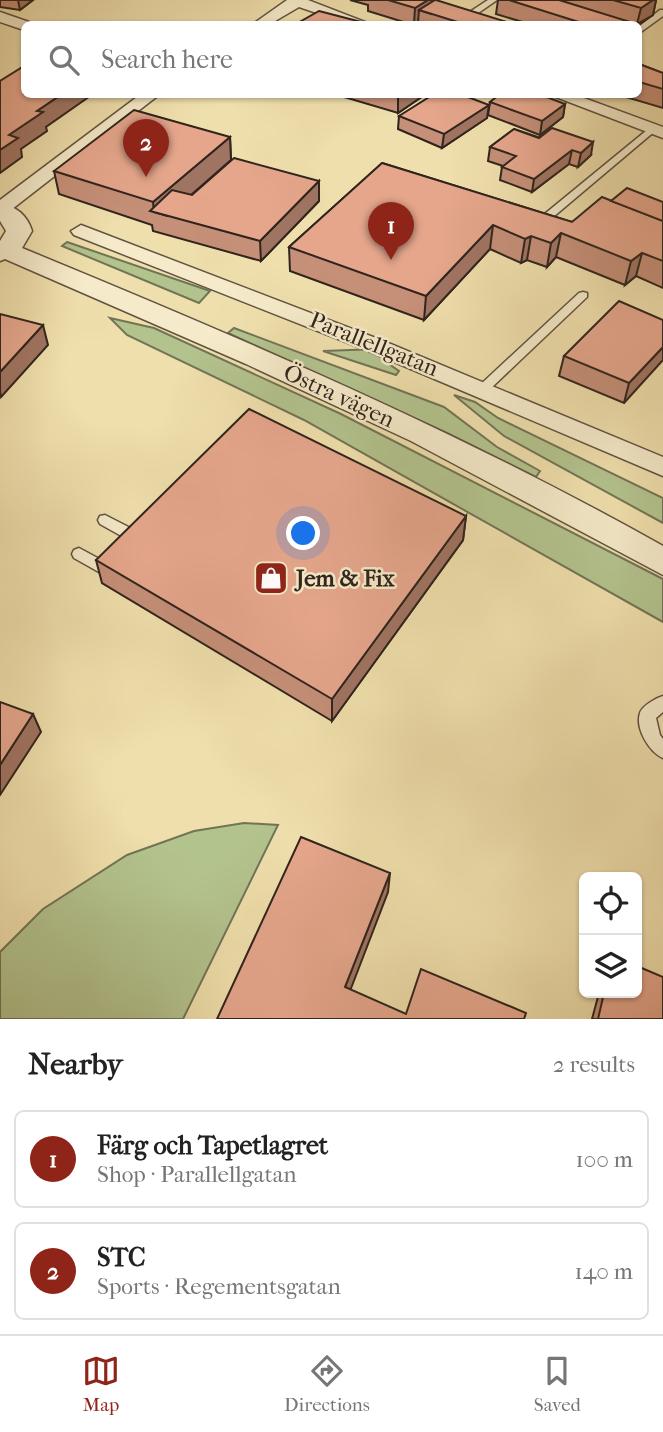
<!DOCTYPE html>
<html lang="en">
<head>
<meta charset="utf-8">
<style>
	:root { --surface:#fff; --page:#f2f2f2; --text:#222; --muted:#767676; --line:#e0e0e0; --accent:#8f2418 }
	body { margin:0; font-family:"IM FELL French Canon",serif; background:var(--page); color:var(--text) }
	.controls { position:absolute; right:21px; bottom:21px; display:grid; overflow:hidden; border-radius:10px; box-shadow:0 2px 5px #0004 }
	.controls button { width:63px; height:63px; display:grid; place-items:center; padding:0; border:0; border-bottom:2px solid var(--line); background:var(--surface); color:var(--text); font:35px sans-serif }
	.you { position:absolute; left:304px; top:534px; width:24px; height:24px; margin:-18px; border:5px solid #fff; border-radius:50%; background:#1a73e8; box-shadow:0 0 0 10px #1a73e833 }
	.badge { display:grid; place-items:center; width:46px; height:46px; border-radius:50%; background:var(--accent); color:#fff; font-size:23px; font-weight:700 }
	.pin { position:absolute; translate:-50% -58px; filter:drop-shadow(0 2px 4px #0008) }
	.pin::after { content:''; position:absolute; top:37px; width:24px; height:21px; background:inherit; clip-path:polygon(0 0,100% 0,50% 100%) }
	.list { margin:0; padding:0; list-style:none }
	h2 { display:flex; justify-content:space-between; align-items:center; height:91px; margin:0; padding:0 28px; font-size:30px }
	h2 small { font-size:23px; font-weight:400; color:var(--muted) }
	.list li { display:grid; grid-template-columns:46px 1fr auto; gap:21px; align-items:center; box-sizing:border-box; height:98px; margin:0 14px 14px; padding:0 14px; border:2px solid var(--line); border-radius:10px }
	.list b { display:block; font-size:26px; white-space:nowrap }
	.list p { margin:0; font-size:23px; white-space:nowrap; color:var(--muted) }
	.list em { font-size:23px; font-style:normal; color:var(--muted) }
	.icon { flex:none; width:38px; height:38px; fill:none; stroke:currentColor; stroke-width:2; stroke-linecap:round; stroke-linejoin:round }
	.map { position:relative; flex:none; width:663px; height:1019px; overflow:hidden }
	.search { position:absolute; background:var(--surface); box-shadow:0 2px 5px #0004; left:21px; right:21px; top:21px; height:77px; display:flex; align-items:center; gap:18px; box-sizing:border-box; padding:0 24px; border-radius:10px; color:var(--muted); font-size:26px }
	.sheet { height:315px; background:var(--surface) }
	nav { display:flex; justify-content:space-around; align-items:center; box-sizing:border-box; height:98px; border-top:2px solid var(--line); background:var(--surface); font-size:19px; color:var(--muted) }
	nav a { display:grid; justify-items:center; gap:4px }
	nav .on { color:var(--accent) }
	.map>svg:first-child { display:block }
</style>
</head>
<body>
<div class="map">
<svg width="663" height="1019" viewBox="0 0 663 1019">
	<rect width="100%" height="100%" fill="#efdfac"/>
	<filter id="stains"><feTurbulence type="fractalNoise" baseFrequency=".00286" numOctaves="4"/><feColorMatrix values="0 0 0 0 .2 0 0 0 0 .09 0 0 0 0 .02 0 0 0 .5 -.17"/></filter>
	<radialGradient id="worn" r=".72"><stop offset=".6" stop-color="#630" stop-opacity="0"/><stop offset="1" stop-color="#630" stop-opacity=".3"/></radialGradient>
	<g fill="#b3c38e" stroke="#727456" stroke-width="2">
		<polygon points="67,242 210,291 199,303 62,246"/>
		<polygon points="110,318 154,328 341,414 659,577 663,579 663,622 304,420 127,335"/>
		<polygon points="234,328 444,407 497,447 540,471 536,477 447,433 228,333"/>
		<polygon points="377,349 394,353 386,362 399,371 396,375 323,351"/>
		<polygon points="454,395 475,402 498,418 663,498 663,523 504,436"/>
		<polygon points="244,823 278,825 183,1019 0,1019 0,952 43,909 127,855 194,831"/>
	</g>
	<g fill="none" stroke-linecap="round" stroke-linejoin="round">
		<g stroke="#605341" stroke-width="3">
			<g id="service">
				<polygon points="488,0 497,0 471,18 486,24 462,21 462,17"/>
				<polygon points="660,10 663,10 663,16 638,34 638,27"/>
				<polygon points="652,126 657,129 655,131 546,223 542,224 529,219 529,215 541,217"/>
				<polygon points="583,292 587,293 587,297 488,391 480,391 478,388 480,385 579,293"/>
				<polygon points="105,515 144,535 146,539 144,543 134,543 100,524 98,520 100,516"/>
				<polygon points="79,548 116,568 118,572 116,576 106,576 74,558 72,554 74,550"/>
				<path d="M663,696V712L656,718L660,735L663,739V758C649,752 635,728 640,713C642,706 656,698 663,696Z"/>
			</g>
		</g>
		<g stroke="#605341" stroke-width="3">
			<g id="minor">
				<polygon points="287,0 308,0 370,24 349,24 299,7 270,24 253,24"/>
				<polygon points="0,12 29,22 31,24 24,24 24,30 0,22"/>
				<polygon points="141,94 160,94 7,213 0,215 0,200"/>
				<polygon points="548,94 573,94 663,127 663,138"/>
				<polygon points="81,225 381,340 663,457 663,476 366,350 74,235 71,231"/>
			</g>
		</g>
		<g stroke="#605341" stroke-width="3">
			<path id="tertiary" d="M0,203C17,207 27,215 32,231L22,248C241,338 457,430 663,546V575L411,441L246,364L5,259L0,261V241L6,231L0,221Z"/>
		</g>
		<use href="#service" fill="#f5eac9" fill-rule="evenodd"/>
		<use href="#minor" fill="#f5eac9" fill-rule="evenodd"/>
		<use href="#tertiary" fill="#f5eac9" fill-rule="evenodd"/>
	</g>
	<g fill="#c58f78" stroke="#30241d" stroke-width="2">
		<polygon points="0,0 33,0 20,10 0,7"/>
		<polygon points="350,0 432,0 432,2 513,24 418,24 418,23 416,24 410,24 368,11 368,5"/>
		<polygon points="498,0 656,0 653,15 639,25 627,23 627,24 529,24 496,14"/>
		<polygon points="639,64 663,73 663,108 616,94 639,94"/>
		<polygon points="334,94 426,94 398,113"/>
		<polygon points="490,102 565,104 563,117 540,135 488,115"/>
		<polygon points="489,105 487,118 442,148 398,129 399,116"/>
		<polygon points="514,129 591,155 578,167 569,164 532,192 500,180 502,167 503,166 488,161 490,147"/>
		<polygon points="230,137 231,160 192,195 319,181 319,201 261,261 153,231 152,225 59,194 54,171"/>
		<polygon points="382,163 572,222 611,201 663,202 663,288 636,276 625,285 556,257 547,267 527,260 521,263 490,249 424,320 290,271 289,247"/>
		<polygon points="663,320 624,403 559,376 564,356"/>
		<polygon points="466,516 463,540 332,721 102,583 96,560"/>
		<polygon points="599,993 637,993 663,1019 592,1019"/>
	</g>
	<g fill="#a07462" stroke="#30241d" stroke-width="2">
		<polygon points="18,0 33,0 20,10"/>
		<polygon points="428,0 432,0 431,14 419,10 418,23 414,24 415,8"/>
		<polygon points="653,0 656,0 653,15 637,24 641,8"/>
		<polygon points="62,94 93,94 46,127 47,131 21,149 22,157 0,173 0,150 9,135 37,111"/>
		<polygon points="426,94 398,113 398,95"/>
		<polygon points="565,104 563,117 540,135 542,121"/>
		<polygon points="489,105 487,118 442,148 444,134"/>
		<polygon points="230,137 231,160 167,216 154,212 153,202"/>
		<polygon points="593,142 591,155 578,167 581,153"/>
		<polygon points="572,150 569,164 532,192 534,179"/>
		<polygon points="319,181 319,201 261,261 260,241"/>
		<polygon points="493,225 490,249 424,320 426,296"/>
		<polygon points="561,233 556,257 547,267 551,243"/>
		<polygon points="531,236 527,260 521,263 525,239"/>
		<polygon points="642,253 636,276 625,285 631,261"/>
		<polygon points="43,325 48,345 1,397 0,392 0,372"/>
		<polygon points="663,347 663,360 624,403 629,383"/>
		<polygon points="466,516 463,540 332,721 332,699"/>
		<polygon points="33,714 41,732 0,795 0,765"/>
		<polygon points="390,873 388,892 345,1004 345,987"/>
	</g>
	<g fill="#e5a68c" stroke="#30241d" stroke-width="2">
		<polygon points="388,0 428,0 415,8"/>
		<polygon points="435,0 436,0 513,24 464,24 419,10"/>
		<polygon points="509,0 559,0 627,21 622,24 585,24"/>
		<polygon points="613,0 653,0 641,8"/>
		<polygon points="319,11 369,24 296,24"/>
		<polygon points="639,64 663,73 663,89 639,82"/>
		<polygon points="24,66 24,94 62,94 37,111 43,112 9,135 18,138 0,150 0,81"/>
		<polygon points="434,94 460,94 489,105 444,134 399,116"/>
		<polygon points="500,94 539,94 565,104 542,121 490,102"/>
		<polygon points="134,110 230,137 153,202 54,171"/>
		<polygon points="552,128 593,142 581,153 572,150 534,179 502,167 516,156 490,147 514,129 539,138"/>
		<polygon points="234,158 319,181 260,241 150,211 172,190 192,195"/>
		<polygon points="382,163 572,222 602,197 663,221 663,261 642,253 631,261 561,233 551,243 531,236 525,239 493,225 426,296 289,247"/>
		<polygon points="627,188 663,202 663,221 611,201"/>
		<polygon points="619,301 663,320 663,347 629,383 564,356"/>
		<polygon points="0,314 43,325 0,372"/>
		<polygon points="249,409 466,516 332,699 96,560"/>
		<polygon points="0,702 33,714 0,765"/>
		<polygon points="301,837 390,873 345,987 406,1014 421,969 526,1013 524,1019 217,1019"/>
		<polygon points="637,966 663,977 663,1019 598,1019 604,993 637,993"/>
	</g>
	<defs>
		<g id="shop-square" transform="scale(1.75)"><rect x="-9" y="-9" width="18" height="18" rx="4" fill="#8f2418" stroke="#f5eac9"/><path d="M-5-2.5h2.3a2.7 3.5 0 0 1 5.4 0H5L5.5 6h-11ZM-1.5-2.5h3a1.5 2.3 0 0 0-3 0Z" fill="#fff"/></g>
	</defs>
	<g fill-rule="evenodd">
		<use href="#shop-square" x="271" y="578"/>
	</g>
	<g text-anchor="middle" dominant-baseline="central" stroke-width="5" stroke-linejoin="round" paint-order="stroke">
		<g font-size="23" fill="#30241d" stroke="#f5eac9">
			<text transform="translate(374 344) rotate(22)">Parallellgatan</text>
			<text transform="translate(339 396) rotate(25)">Östra vägen</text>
		</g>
		<g font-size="23" font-weight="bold" fill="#30241d" stroke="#f5eac9" text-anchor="start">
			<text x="296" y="578">Jem &amp; Fix</text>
		</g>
	</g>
	<rect width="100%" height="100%" filter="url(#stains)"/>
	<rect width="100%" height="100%" fill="url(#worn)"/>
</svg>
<div class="controls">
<button><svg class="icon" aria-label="locate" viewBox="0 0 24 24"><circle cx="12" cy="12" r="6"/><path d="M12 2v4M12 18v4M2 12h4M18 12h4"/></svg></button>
<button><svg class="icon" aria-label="layers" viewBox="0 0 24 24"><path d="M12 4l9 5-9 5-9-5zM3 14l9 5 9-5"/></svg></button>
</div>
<div class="you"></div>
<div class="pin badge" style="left:391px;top:260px">1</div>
<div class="pin badge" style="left:146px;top:177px">2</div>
<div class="search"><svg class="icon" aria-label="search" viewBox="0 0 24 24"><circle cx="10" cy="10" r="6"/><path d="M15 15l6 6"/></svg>Search here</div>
</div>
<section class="sheet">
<h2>Nearby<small>2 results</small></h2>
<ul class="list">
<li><span class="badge">1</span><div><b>Färg och Tapetlagret</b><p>Shop · Parallellgatan</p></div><em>100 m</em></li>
<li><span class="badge">2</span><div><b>STC</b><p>Sports · Regementsgatan</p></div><em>140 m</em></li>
</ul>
</section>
<nav>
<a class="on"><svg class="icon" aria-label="map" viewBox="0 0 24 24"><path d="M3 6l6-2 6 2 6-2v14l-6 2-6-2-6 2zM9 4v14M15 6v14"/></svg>Map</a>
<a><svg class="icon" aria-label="directions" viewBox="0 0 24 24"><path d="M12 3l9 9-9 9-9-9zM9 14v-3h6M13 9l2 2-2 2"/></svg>Directions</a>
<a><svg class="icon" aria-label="saved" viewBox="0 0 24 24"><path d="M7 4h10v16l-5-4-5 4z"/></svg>Saved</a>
</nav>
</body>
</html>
